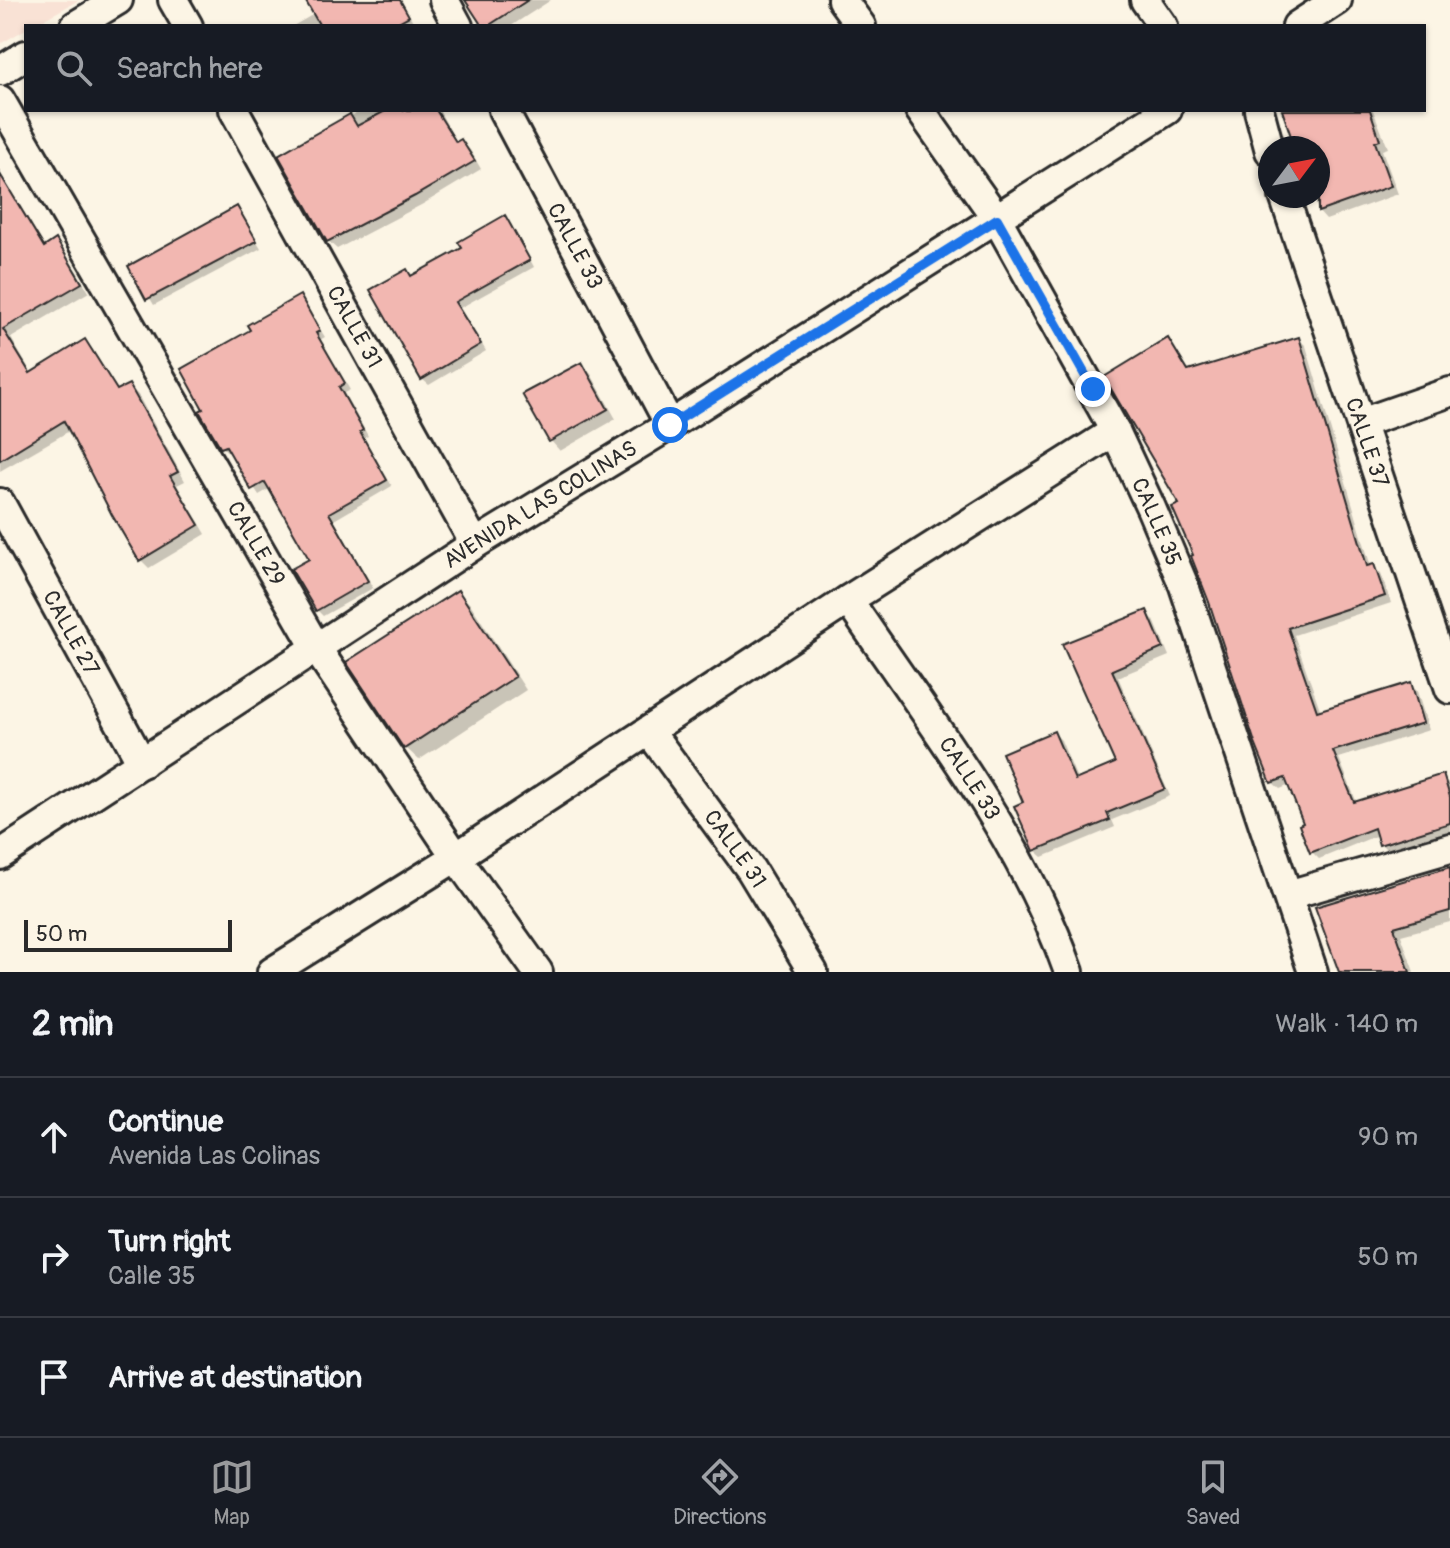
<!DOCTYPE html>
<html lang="en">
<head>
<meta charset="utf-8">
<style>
	:root { --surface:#171b24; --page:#242831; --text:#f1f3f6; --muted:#9ea1a6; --line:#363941; --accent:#98999b }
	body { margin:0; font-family:Pangolin,sans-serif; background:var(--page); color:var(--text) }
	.compass { position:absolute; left:1258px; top:136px; width:72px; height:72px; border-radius:50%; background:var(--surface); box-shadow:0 2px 6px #0004; rotate:58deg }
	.scale { position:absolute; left:24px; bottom:20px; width:208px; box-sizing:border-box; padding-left:8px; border:4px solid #2b2b2b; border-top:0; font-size:22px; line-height:28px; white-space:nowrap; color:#2b2b2b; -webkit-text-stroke:6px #fcf5e5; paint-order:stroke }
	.stop { position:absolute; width:24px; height:24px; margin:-18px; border:6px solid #1a73e8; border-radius:50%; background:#fff }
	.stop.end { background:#1a73e8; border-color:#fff; box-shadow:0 2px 8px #0008 }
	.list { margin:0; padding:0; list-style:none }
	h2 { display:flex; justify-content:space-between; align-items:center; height:104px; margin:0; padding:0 32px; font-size:34px }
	h2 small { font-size:26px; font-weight:400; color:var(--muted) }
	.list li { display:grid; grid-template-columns:52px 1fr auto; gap:24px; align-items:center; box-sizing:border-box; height:120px; padding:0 32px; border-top:2px solid var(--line) }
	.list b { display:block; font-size:30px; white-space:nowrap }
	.list p { margin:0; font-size:26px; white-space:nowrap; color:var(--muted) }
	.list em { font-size:26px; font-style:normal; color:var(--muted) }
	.icon { flex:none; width:44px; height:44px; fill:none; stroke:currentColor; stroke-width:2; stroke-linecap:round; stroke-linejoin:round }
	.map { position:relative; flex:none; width:1450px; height:972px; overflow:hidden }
	.search { position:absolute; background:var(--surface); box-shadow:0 2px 6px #0004; left:24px; right:24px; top:24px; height:88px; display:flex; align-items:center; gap:20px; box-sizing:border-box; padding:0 28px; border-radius:0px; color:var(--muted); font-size:30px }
	.sheet { height:464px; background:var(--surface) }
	nav { display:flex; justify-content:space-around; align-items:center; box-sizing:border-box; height:112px; border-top:2px solid var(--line); background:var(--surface); font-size:22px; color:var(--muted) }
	nav a { display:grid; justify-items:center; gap:4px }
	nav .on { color:var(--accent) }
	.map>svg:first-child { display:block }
</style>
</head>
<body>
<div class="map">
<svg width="1450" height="972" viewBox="0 0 1450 972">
	<rect width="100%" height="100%" fill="#fcf5e5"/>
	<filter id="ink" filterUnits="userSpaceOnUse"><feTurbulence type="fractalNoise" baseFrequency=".0125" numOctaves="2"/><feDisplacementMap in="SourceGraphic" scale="16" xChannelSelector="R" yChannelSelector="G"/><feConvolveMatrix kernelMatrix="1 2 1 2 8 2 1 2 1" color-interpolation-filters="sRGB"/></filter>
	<g filter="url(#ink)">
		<polygon fill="#f9e2d5" points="0,0 79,0 32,26 26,26 26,29 0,44"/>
		<g fill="#0003">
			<polygon points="306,0 401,0 415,25 293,26 314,14"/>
			<polygon points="467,0 551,0 511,26 484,26"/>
			<polygon points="362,110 439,110 457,143 461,141 470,150 481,169 423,204 337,249 328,241 281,156"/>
			<polygon points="1282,110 1373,110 1388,148 1382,150 1398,194 1326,220 1318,211 1313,196 1318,196 1318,148 1296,148"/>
			<polygon points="12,197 20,205 46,248 56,242 64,250 89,292 11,338 32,374 85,342 93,350 119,392 129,386 138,395 185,481 177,485 206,534 149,568 140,559 71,430 0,471 0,204"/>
			<polygon points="237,209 261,248 154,305 131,267"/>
			<polygon points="505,218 511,224 534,267 460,308 486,351 429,385 422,379 373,290 407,272 413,278 464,249"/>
			<polygon points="300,298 325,337 320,340 350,390 344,393 368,436 364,438 392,486 334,520 373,588 323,616 317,610 312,560 271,488 259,495 231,452 229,453 222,447 252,331"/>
			<polygon points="1299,339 1306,346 1371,567 1381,574 1391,603 1294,635 1321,712 1410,684 1417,691 1429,730 1339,758 1357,803 1442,776 1450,785 1450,832 1388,851 1381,844 1378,835 1319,859 1312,852 1305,824 1290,785 1280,789 1272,782 1195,556 1182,505 1167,341 1189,373"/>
			<polygon points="581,364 591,374 616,419 560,451 551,441 525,395"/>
			<polygon points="458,592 471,605 526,690 419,760 406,748 349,663"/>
			<polygon points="1146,613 1154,620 1169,656 1118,677 1170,796 1112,820 1115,827 1043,857 1035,850 1026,803 1054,733 1061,740 1078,781 1118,764 1065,645"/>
			<polygon points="1450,869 1450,922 1401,935 1414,972 1341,972"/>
		</g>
		<g fill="#f2b7b1" stroke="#2b2b2b" stroke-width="2">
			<polygon points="305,0 400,0 409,16 391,26 320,26"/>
			<polygon points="465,0 528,0 488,26 482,26"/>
			<polygon points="387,110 436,110 456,142 461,139 475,161 415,196 327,242 278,155 350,114 357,126"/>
			<polygon points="1282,110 1370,110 1380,140 1375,142 1391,186 1318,212 1318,148 1295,148"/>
			<polygon points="0,174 44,247 56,239 82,283 3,329 30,373 85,339 117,390 129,384 178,472 170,476 199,525 139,561 112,515 64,421 0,460"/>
			<polygon points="237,206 257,241 146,300 128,266"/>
			<polygon points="505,215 530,260 455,302 481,344 421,380 370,290 407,269 411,276 462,248 458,242"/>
			<polygon points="300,295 320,331 316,333 345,383 339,387 363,430 360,432 387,480 329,513 368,581 316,611 291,569 309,559 265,482 251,490 226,446 221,448 199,411 203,409 181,369 250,330 247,325"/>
			<polygon points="1299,337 1367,566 1374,564 1385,596 1288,628 1317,711 1411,682 1423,723 1333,751 1354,802 1443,774 1450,797 1450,823 1379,845 1374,828 1310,853 1299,825 1303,823 1285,778 1271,783 1255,743 1209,602 1191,556 1193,555 1172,507 1179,504 1104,377 1168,338 1188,371"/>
			<polygon points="582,362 608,409 549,442 522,394"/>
			<polygon points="458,590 515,677 404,749 346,662"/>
			<polygon points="1147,610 1163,648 1112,670 1165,789 1107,813 1110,820 1034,851 1014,806 1023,802 1002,753 1054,731 1075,780 1115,763 1062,644"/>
			<polygon points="1450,867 1450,911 1394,927 1410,972 1339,972 1315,907"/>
		</g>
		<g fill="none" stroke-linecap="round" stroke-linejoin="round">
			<g stroke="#2b2b2b" stroke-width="34">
				<g id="minor">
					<polyline points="173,0 188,26"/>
					<polyline points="444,0 458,26"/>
					<polyline points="842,0 861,26"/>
					<polyline points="1145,0 1163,26"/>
					<polyline points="75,26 118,0"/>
					<polyline points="1297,26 1337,0"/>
					<polyline points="0,71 26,55"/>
					<path id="s1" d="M0,100L317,649L456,857L538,972"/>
					<path id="s2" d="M234,110L475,544"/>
					<path id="s3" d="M503,110L670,425"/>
					<path id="s4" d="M920,110L997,219L1115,431L1151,508L1184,586L1313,972"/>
					<polyline points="1259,110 1270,151"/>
					<path id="s5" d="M1284,196L1450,689"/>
					<polyline points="1361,423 1450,392"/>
					<path id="s6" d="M0,503L142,763"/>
					<path id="s7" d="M848,600C928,719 1021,835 1069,972"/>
					<path id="s8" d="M649,731L751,870L813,972"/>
					<path id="s9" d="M0,855L475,544L670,425L1167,110"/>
					<polyline points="1288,895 1450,848"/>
					<polyline points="272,972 456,857 848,600 1115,431"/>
				</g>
			</g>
			<use href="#minor" stroke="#fcf5e5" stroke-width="28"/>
		</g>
	</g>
	<g fill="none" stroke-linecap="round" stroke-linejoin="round" filter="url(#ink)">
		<polyline stroke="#1a73e8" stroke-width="10" points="670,425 997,219 1093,389"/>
	</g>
	<g text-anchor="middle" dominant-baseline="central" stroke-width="6" stroke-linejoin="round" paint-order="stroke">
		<g font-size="22" fill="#2b2b2b" stroke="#fcf5e5">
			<text stroke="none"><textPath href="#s3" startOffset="154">CALLE 33</textPath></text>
			<text stroke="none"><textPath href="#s2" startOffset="248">CALLE 31</textPath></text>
			<text stroke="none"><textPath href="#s5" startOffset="260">CALLE 37</textPath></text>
			<text stroke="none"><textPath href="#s9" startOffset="644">AVENIDA LAS COLINAS</textPath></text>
			<text stroke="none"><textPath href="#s4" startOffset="476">CALLE 35</textPath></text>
			<text stroke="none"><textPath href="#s1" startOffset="512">CALLE 29</textPath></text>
			<text stroke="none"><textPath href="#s6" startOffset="148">CALLE 27</textPath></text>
			<text stroke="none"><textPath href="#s7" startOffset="216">CALLE 33</textPath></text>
			<text stroke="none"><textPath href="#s8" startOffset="146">CALLE 31</textPath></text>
		</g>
	</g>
</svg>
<svg class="compass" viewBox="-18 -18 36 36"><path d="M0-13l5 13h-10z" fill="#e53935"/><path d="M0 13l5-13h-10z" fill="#9ea1a6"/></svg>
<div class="scale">50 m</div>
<div class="stop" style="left:670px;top:425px"></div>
<div class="stop end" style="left:1093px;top:389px"></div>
<div class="search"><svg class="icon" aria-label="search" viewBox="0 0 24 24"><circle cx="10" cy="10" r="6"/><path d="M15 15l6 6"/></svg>Search here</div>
</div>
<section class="sheet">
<h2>2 min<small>Walk · 140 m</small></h2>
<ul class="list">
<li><svg class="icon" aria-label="ahead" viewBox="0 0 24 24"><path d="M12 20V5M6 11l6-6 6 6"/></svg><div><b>Continue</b><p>Avenida Las Colinas</p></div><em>90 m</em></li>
<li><svg class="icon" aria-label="right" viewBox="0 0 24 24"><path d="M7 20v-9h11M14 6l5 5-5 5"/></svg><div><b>Turn right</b><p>Calle 35</p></div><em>50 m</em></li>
<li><svg class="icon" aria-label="arrive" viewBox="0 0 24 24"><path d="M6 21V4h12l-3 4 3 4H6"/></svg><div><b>Arrive at destination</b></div></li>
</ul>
</section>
<nav>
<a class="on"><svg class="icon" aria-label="map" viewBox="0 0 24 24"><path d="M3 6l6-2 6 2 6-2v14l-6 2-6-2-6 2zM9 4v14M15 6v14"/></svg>Map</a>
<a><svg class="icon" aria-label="directions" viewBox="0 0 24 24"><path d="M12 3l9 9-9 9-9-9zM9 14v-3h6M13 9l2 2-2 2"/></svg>Directions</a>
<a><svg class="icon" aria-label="saved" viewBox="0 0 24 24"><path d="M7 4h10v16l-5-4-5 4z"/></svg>Saved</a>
</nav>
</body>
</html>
